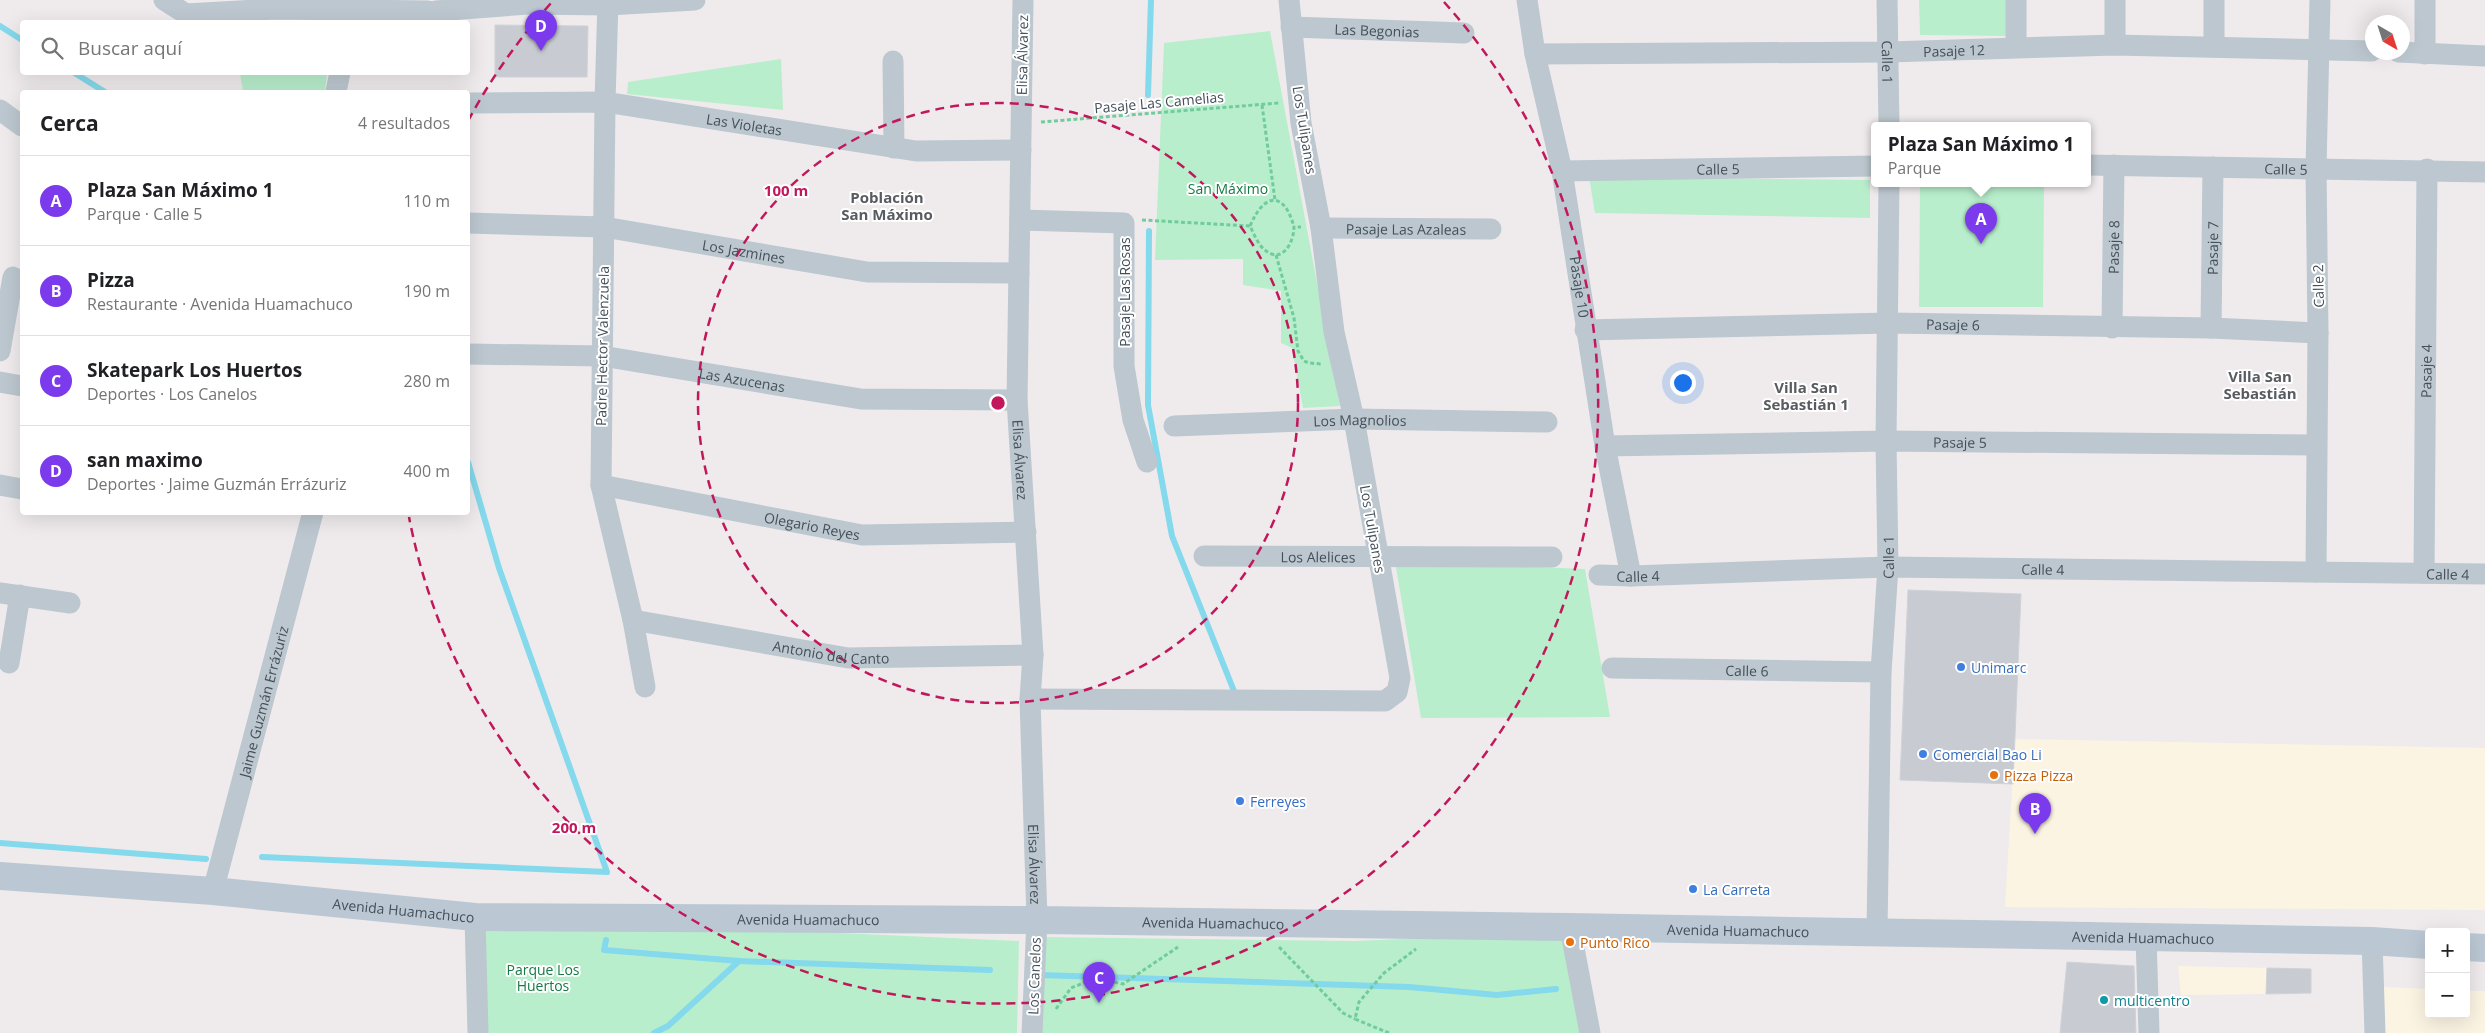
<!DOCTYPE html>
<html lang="es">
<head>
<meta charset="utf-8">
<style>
	:root { --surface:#fff; --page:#f6f6f6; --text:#202124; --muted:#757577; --line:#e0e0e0; --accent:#7c3aed }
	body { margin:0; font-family:"Open Sans",sans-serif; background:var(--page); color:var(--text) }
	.controls { position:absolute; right:15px; bottom:15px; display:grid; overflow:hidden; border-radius:5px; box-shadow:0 5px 20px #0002 }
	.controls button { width:45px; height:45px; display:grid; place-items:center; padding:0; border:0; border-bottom:1px solid var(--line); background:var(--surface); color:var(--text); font:25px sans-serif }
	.compass { position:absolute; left:2365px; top:15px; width:45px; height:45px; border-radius:50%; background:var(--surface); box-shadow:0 5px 20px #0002; rotate:141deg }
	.you { position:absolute; left:1682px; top:382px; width:18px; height:18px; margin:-12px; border:4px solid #fff; border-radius:50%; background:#1a73e8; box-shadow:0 0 0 8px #1a73e833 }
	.badge { display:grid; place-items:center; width:32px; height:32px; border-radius:50%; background:var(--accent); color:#fff; font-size:16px; font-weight:700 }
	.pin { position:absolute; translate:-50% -41px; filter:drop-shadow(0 1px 2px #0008) }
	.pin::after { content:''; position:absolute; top:26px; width:18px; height:15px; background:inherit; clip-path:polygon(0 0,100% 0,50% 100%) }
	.popup { position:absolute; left:1871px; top:122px; width:220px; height:65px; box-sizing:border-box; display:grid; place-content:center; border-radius:5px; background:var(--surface); filter:drop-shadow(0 1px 4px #0005); font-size:16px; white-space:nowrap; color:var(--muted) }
	.popup b { font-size:19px; color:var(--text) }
	.popup::after { content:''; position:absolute; left:50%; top:100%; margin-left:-10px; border:10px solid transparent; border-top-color:var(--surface) }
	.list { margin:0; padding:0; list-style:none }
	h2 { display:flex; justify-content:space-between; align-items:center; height:65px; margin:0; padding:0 20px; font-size:21px }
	h2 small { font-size:16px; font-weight:400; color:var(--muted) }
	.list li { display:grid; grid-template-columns:32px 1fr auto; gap:15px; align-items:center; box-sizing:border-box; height:90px; padding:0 20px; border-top:1px solid var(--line) }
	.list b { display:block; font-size:19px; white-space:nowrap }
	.list p { margin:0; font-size:16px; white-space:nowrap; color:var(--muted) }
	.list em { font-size:16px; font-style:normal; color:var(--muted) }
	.icon { flex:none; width:28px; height:28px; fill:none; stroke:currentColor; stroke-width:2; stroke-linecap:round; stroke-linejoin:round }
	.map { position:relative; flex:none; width:2485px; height:1033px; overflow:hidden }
	.search { position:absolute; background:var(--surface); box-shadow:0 5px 20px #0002; left:20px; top:20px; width:450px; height:55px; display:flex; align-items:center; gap:12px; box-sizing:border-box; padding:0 18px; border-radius:5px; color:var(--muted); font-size:19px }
	.panel { position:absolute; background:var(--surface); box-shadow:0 5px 20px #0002; left:20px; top:90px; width:450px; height:425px; border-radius:5px }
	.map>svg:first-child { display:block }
</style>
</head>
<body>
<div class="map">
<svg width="2485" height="1033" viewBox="0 0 2485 1033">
	<rect width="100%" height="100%" fill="#efebec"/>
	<g fill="#fbf4e3">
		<polygon points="2015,739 2485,748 2485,910 2005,907"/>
		<polygon points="2178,966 2267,968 2266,994 2181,995"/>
		<polygon points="2380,987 2429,989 2429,1014 2466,1014 2466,991 2485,991 2485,1033 2381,1033"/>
	</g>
	<g fill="#b8eecc">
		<polygon points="1919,0 2008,0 2008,36 1920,35"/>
		<polygon points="1270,31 1340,406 1303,408 1292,348 1281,343 1281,291 1243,285 1243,259 1155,260 1164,43"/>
		<polygon points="781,59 783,110 627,94 628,82"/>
		<polygon points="240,73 327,73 325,92 243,92"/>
		<polygon points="1589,177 1870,180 1870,218 1595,213"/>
		<polygon points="1920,183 2044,183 2043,307 1919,307"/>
		<polygon points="1395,561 1585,569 1610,717 1421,718"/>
		<polygon points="484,917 1019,941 1017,1033 486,1033"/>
		<polygon points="1568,932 1590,1033 1038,1033 1042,937 1354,941"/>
	</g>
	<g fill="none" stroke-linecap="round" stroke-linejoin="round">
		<g stroke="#84d9ec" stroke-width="6">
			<polyline points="0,26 22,40"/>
			<polyline points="73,72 105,92"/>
			<polyline points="1148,95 1151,0"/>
			<polyline points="1149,231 1148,405 1172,536 1236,696"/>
			<polyline points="0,843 206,859"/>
			<polyline points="262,857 607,872 499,568 468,462"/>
			<polyline points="606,940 604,950 739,961 990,970"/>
			<polyline points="1040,975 1409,987 1497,995 1556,989"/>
			<polyline points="654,1033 668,1026 739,961"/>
		</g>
	</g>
	<g fill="#c8cbd1" stroke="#cfd2d8">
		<polygon points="495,25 588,26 587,77 495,77"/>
		<polygon points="1908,590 2021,594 2013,784 1900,780"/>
		<polygon points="2067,962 2134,966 2136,1033 2060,1033"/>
		<polygon points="2267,968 2311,969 2311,993 2266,994"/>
	</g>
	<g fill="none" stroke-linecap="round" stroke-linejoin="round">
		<g stroke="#70cc9d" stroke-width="3" stroke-dasharray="4 2.5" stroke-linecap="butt">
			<polyline points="1262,105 1275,200"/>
			<polyline points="1041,122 1279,103"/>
			<path d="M1142,220L1250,226C1254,234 1258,245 1265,250C1283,265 1294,241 1294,227H1301"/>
			<path d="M1250,226C1264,193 1284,190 1294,227"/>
			<polyline points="1276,255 1294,318 1298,351 1304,361 1309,363 1322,364"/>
			<polyline points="1279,947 1343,1013 1355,1019"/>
			<polyline points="1056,1009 1071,988 1096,978 1123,984 1178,947"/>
			<polyline points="1389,1033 1355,1019 1359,1002 1384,973 1416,949"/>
		</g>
		<g stroke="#bcc7cf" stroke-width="21">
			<polyline points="164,0 186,14 274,9 428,11"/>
			<polyline points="608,0 605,102 601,485 633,620 645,687"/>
			<path id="s1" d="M1023,0L1017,400L1033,655L1030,699L1037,920L1032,1033"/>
			<path id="s2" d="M1527,0L1535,54L1562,171L1605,446L1631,576"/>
			<path id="s3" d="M1887,0L1889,125"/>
			<polyline points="2214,0 2214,47"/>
			<polyline points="407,22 436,11 528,4 608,5 695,0"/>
			<path id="s4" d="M1291,27L1464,33"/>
			<polyline points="2115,45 2115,0"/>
			<polyline points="2016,46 2016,0"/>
			<polyline points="2398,52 2485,56"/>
			<path id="s5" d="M1535,54L1889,52L2115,45L2372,51"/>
			<polyline points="2425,54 2425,0"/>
			<polyline points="893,61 894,148"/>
			<polyline points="336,92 340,72"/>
			<path id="s6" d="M468,103L605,102L916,151L1021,150"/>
			<polyline points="0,110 22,126"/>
			<path id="s7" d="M2087,165L2485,172"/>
			<path id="s8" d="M1562,171L1875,166"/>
			<polyline points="1020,220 1124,223 1124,366 1133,420 1147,462"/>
			<path id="s9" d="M468,223L604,227L867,272L1019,273"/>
			<path id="s10" d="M1321,228L1491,229"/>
			<path id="s11" d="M2112,328L2114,165"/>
			<path id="s12" d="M2211,328L2213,167"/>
			<path id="s13" d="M1585,330L1889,323L2211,328L2318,333"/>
			<polyline points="0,351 13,277"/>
			<path id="s14" d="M468,354L602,356L861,399L1017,400"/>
			<polyline points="0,382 22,386"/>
			<path id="s15" d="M1174,426L1354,419L1547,422"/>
			<path id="s16" d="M1605,446L1886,441L2316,445"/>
			<polyline points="0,485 22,489"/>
			<path id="s17" d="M601,485L862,535L1026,532"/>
			<path id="s18" d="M1204,556L1552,557"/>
			<polyline points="2316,572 2318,333 2316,168 2320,0"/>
			<path id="s19" d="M2424,573L2427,169"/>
			<path id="s20" d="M1599,575L1631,576L1888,567L2485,574"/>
			<polyline points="0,593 70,603"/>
			<path id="s21" d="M633,620L848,658L1033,655"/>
			<polyline points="9,663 20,595"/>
			<path id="s22" d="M1612,668L1881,672"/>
			<polyline points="1030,699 1385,701 1397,692 1400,678 1354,419 1334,332 1321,228 1301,123 1289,0"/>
			<path id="s23" d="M213,891L313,512"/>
			<polyline points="475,917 478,1033"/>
			<polyline points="1570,927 1590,1033"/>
			<path id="s24" d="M1877,931L1881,672L1888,567L1886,441L1889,183"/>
			<polyline points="2146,937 2149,1033"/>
			<polyline points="2372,941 2375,1033"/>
		</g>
		<g stroke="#bbc8d4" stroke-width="28">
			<path id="s25" d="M0,876L213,891L475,917L1037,920L1570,927L2372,941L2429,945"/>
			<polyline points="2466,947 2485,948"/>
		</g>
	</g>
	<g fill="none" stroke="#c2185b" stroke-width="2.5" stroke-dasharray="9 6">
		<circle cx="998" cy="403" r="300"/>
		<path d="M468 121A600 600 0 0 1 552 2M1444 2A600 600 0 1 1 409 517"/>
	</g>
	<g fill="#3f7fe0" stroke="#fff" stroke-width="2">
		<circle cx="1961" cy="667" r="5"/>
		<circle cx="1923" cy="754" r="5"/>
		<circle cx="1240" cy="801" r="5"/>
		<circle cx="1693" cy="889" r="5"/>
	</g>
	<g fill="#e8710a" stroke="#fff" stroke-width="2">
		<circle cx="1994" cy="775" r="5"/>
		<circle cx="1570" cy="942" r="5"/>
	</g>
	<circle fill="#0f9aa8" stroke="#fff" stroke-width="2" cx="2104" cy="1000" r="5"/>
	<g text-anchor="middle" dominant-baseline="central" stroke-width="4" stroke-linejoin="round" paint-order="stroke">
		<g font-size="14" fill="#445059" stroke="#fff">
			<text stroke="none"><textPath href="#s4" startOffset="86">Las Begonias</textPath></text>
			<text stroke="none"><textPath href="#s5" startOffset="419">Pasaje 12</textPath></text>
			<text transform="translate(1022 55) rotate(-89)">Elisa Álvarez</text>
			<text stroke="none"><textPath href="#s3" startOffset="62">Calle 1</textPath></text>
			<text transform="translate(1159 102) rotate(-5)">Pasaje Las Camelias</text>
			<text stroke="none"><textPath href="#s6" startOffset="278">Las Violetas</textPath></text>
			<text transform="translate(1305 130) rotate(81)">Los Tulipanes</text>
			<text stroke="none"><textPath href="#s7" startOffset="199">Calle 5</textPath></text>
			<text stroke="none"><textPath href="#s8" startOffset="156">Calle 5</textPath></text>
			<text stroke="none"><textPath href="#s10" startOffset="85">Pasaje Las Azaleas</textPath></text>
			<text stroke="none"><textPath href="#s11" startOffset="81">Pasaje 8</textPath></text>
			<text stroke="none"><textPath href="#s12" startOffset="80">Pasaje 7</textPath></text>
			<text stroke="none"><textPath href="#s9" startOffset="278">Los Jazmines</textPath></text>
			<text transform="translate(2318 286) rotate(-91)">Calle 2</text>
			<text stroke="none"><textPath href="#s2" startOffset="292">Pasaje 10</textPath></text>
			<text transform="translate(1124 292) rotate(-90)">Pasaje Las Rosas</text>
			<text stroke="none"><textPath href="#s13" startOffset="368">Pasaje 6</textPath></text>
			<text transform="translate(602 346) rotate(-89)">Padre Hector Valenzuela</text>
			<text stroke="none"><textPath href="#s19" startOffset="202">Pasaje 4</textPath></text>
			<text stroke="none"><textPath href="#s14" startOffset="276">Las Azucenas</textPath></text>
			<text stroke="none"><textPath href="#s15" startOffset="186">Los Magnolios</textPath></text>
			<text stroke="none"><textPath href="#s16" startOffset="355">Pasaje 5</textPath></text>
			<text stroke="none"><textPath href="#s1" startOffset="460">Elisa Álvarez</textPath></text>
			<text stroke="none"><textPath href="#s17" startOffset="215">Olegario Reyes</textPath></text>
			<text transform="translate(1373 529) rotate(80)">Los Tulipanes</text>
			<text stroke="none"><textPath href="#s18" startOffset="114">Los Alelices</textPath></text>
			<text stroke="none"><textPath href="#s24" startOffset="374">Calle 1</textPath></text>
			<text stroke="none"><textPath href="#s20" startOffset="444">Calle 4</textPath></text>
			<text stroke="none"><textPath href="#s20" startOffset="849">Calle 4</textPath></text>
			<text stroke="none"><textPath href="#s20" startOffset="39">Calle 4</textPath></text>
			<text stroke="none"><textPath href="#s21" startOffset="201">Antonio del Canto</textPath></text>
			<text stroke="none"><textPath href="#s22" startOffset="135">Calle 6</textPath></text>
			<text stroke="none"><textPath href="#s23" startOffset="196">Jaime Guzmán Errázuriz</textPath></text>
			<text stroke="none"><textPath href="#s1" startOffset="865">Elisa Álvarez</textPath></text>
			<text stroke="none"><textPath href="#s25" startOffset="405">Avenida Huamachuco</textPath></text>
			<text stroke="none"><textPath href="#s25" startOffset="810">Avenida Huamachuco</textPath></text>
			<text stroke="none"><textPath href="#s25" startOffset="1215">Avenida Huamachuco</textPath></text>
			<text stroke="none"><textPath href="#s25" startOffset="1740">Avenida Huamachuco</textPath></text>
			<text stroke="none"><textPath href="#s25" startOffset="2145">Avenida Huamachuco</textPath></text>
			<text transform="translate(1034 976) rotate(-88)">Los Canelos</text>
		</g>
		<g font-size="14" fill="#157a45" stroke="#fff">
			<text x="1228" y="188">San Máximo</text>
			<text x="543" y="969">Parque Los<tspan x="543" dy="16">Huertos</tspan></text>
		</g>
		<g font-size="14" fill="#366cbe" stroke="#fff" text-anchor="start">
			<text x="1971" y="667">Unimarc</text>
			<text x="1933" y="754">Comercial Bao Li</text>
			<text x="1250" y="801">Ferreyes</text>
			<text x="1703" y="889">La Carreta</text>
		</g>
		<g font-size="14" fill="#c56008" stroke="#fff" text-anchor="start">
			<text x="2004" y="775">Pizza Pizza</text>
			<text x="1580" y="942">Punto Rico</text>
		</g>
		<g font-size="14" fill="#0d838f" stroke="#fff" text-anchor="start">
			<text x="2114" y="1000">multicentro</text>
		</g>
		<g font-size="15" font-weight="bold" fill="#585c61" stroke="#fff">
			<text x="887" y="197">Población<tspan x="887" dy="17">San Máximo</tspan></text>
			<text x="2260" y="376">Villa San<tspan x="2260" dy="17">Sebastián</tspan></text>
			<text x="1806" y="387">Villa San<tspan x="1806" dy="17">Sebastián 1</tspan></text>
		</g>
	</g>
	<circle cx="998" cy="403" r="8" fill="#c2185b" stroke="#fff" stroke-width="2.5"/>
	<g font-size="15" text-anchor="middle" font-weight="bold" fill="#c2185b" stroke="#fff" stroke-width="4" stroke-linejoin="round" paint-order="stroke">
		<text x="786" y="196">100 m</text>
		<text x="574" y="833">200 m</text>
	</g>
</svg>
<div class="controls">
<button>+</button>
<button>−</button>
</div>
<svg class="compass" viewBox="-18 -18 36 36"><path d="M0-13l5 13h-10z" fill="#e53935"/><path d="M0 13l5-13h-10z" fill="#757577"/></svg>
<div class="you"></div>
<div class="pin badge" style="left:1981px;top:244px">A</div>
<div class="popup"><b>Plaza San Máximo 1</b>Parque</div>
<div class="pin badge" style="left:2035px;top:834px">B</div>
<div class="pin badge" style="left:1099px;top:1003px">C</div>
<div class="pin badge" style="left:541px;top:51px">D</div>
<div class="search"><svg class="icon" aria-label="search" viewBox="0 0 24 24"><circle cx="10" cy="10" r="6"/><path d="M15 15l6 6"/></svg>Buscar aquí</div>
<section class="panel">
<h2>Cerca<small>4 resultados</small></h2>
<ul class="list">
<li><span class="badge">A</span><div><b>Plaza San Máximo 1</b><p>Parque · Calle 5</p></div><em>110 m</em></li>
<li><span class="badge">B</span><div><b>Pizza</b><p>Restaurante · Avenida Huamachuco</p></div><em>190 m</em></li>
<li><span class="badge">C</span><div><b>Skatepark Los Huertos</b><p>Deportes · Los Canelos</p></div><em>280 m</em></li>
<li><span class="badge">D</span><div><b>san maximo</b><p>Deportes · Jaime Guzmán Errázuriz</p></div><em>400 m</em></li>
</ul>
</section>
</div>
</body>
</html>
